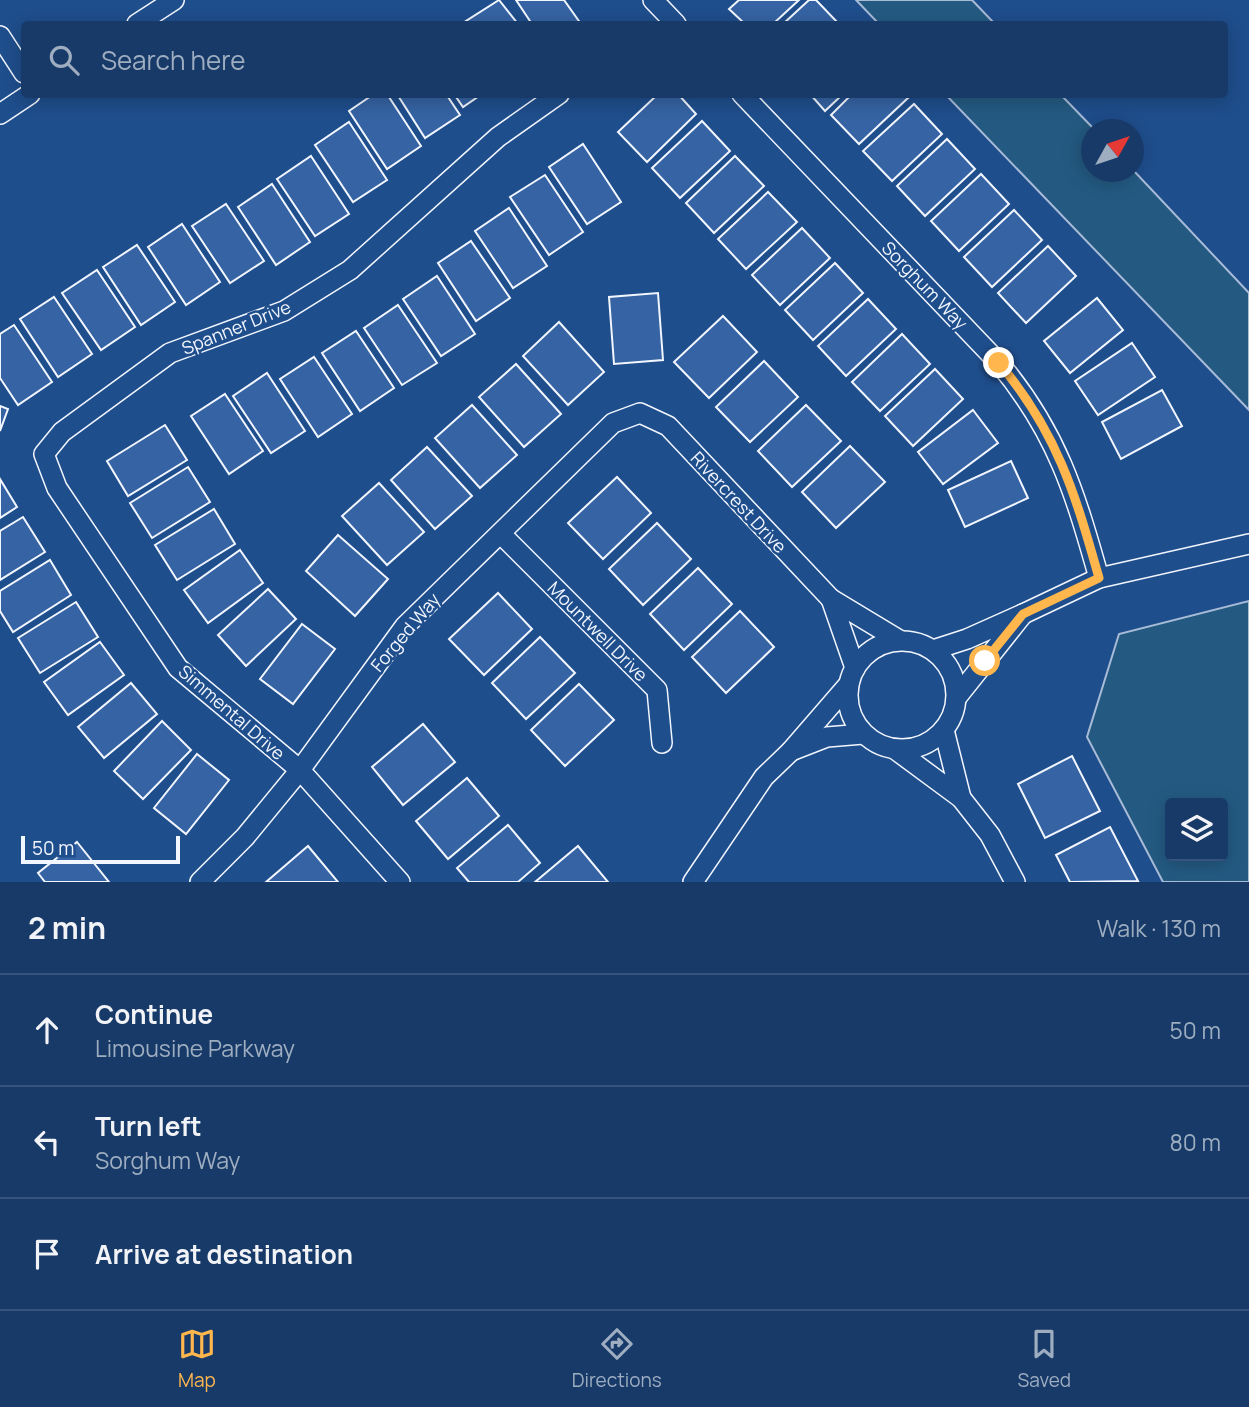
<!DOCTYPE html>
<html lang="en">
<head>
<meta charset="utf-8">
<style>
	:root { --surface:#173a69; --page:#244571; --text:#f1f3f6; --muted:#9eadc0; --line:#36547d; --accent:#ffb74d }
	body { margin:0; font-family:Manrope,sans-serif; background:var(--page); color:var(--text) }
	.controls { position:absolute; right:21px; bottom:21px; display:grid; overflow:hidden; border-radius:7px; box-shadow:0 4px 18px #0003 }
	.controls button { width:63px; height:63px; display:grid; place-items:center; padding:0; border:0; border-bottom:2px solid var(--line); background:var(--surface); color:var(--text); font:35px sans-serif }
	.compass { position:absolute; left:1081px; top:119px; width:63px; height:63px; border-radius:50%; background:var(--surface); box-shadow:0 4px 18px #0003; rotate:50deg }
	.scale { position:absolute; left:21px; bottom:18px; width:159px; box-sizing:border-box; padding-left:7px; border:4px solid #f2f6ff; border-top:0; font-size:19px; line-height:24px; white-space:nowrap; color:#f2f6ff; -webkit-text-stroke:5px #1f4e8c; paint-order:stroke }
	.stop { position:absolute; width:21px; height:21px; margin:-16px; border:5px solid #ffb74d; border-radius:50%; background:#fff }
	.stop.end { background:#ffb74d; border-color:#fff; box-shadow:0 2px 7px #0008 }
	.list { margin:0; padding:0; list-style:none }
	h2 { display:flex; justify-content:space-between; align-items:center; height:91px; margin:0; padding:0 28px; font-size:30px }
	h2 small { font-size:23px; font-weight:400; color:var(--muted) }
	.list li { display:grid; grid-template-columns:46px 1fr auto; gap:21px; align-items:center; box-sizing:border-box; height:112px; padding:0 28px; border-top:2px solid var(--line) }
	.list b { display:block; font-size:26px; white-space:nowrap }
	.list p { margin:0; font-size:23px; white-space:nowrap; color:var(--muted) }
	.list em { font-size:23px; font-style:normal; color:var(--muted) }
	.icon { flex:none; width:38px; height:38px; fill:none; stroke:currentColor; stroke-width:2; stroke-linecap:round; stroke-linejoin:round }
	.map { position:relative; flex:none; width:1249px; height:882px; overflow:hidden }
	.search { position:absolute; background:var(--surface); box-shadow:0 4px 18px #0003; left:21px; right:21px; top:21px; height:77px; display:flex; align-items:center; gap:18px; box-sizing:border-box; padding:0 24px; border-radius:7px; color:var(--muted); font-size:26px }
	.sheet { height:427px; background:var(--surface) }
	nav { display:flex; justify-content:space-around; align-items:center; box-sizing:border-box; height:98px; border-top:2px solid var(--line); background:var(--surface); font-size:19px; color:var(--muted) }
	nav a { display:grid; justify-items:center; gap:4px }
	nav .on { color:var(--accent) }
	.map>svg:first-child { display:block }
</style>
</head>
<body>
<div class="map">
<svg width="1249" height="882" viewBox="0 0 1249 882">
	<rect width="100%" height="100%" fill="#1f4e8c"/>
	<g fill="#245a82" stroke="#a8bbd7" stroke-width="2" fill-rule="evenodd">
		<polygon points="856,0 972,0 995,24 879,24"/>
		<polygon points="946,95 1061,95 1094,129 1092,130 1092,172 1134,171 1249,293 1249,410"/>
		<path d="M1249,601V882H1163L1087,737L1119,634ZM1223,803V856H1170V803Z"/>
	</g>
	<g fill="#3563a3" stroke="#f2f6ff" stroke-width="2">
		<polygon points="499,0 518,24 469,24 466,21"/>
		<polygon points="516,0 564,0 581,24 532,24"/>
		<polygon points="739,0 799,0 773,24 745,24 729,9"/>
		<polygon points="809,0 816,0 839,24 783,24"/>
		<polygon points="374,94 387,94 421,146 387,169 349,111"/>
		<polygon points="397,94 446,94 460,115 425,138"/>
		<polygon points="454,94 482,94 463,107"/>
		<polygon points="658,94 678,94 696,114 647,162 618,132"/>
		<polygon points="810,94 843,94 825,111"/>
		<polygon points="852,94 907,94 909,97 859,144 831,115"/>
		<polygon points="914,104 942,134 892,181 863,151"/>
		<polygon points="702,121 730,151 680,198 652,168"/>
		<polygon points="349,122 387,180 353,202 315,145"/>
		<polygon points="947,139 975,169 925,216 897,186"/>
		<polygon points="583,144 621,202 587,224 549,167"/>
		<polygon points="311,156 349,214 315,236 277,179"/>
		<polygon points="735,156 764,186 714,233 686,203"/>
		<polygon points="981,174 1009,204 959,251 931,221"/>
		<polygon points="545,175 583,232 549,255 510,197"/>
		<polygon points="272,184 310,242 276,265 238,207"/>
		<polygon points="768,192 797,222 746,269 718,239"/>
		<polygon points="226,204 264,261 230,283 192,226"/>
		<polygon points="509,208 547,266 513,288 475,231"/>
		<polygon points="1014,210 1042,240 992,287 964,257"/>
		<polygon points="182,224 220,282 186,305 148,247"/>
		<polygon points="802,228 830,258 780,305 752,275"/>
		<polygon points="471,241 510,298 476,321 438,263"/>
		<polygon points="137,245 175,302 141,325 103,267"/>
		<polygon points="1048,246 1076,276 1026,323 998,293"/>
		<polygon points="835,263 863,293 813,340 785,310"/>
		<polygon points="97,270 135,327 101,350 62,293"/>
		<polygon points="437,276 475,334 441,356 403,299"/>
		<polygon points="658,293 663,360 614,364 609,297"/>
		<polygon points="54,297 92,354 58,377 20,319"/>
		<polygon points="1097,298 1123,330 1070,373 1044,341"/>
		<polygon points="868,299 896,329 846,376 818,346"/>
		<polygon points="398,305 437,363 402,385 364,328"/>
		<polygon points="723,316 757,352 709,398 674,362"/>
		<polygon points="559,322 604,372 568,405 523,356"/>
		<polygon points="14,325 52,382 18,405 0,378 0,334"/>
		<polygon points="356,331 394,388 360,411 322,353"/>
		<polygon points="902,334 930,364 880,411 852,382"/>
		<polygon points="1132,343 1155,377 1098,415 1075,381"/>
		<polygon points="314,357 352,414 318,437 280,379"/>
		<polygon points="764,361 798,397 750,442 716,407"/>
		<polygon points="516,364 561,414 524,447 479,397"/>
		<polygon points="935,369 963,399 913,446 885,416"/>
		<polygon points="267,373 305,431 271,453 233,396"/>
		<polygon points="1162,390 1182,426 1121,459 1102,422"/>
		<polygon points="225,394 263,451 229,474 191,416"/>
		<polygon points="472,405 517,455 480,488 435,438"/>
		<polygon points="806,405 841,441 792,487 758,451"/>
		<polygon points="0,406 8,409 0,431"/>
		<polygon points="973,410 998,443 943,484 918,452"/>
		<polygon points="165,425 187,460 128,496 107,461"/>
		<polygon points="850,446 885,482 836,528 802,492"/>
		<polygon points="427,447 472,496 435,529 391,480"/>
		<polygon points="1011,461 1028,498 965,527 948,490"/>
		<polygon points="188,467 210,502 152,538 130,503"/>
		<polygon points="617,477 651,513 603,559 568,523"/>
		<polygon points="0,479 17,507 0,518"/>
		<polygon points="379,483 424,532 387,565 342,516"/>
		<polygon points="214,509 235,544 177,580 155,545"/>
		<polygon points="23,517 45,552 0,580 0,531"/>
		<polygon points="657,523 691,559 643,605 609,569"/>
		<polygon points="338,535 388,579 355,616 306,571"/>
		<polygon points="240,550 263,583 208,623 184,590"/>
		<polygon points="50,560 71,595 13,632 0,611 0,591"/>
		<polygon points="698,568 732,604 684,650 650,614"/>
		<polygon points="268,589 296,619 246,666 218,635"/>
		<polygon points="498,593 532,629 484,675 449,639"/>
		<polygon points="76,602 98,637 40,673 18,638"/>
		<polygon points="740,611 774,647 726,693 692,657"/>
		<polygon points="302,624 335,649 293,704 260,679"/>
		<polygon points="540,637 575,673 526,719 492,683"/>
		<polygon points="100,642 124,675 68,715 44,682"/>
		<polygon points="131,683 157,714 104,758 78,727"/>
		<polygon points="579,684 614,720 565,766 531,730"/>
		<polygon points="162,721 191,750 143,799 114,771"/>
		<polygon points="423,724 455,762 403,805 372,767"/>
		<polygon points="197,754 229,780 186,834 154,808"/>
		<polygon points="1072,756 1100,811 1045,838 1018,784"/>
		<polygon points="467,778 499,816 448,859 416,821"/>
		<polygon points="508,825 540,863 518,882 469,882 457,868"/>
		<polygon points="1110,827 1138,881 1070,882 1056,855"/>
		<polygon points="77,842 109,882 45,882 38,873"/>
		<polygon points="308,846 338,882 266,882"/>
		<polygon points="578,846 608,882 535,882"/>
	</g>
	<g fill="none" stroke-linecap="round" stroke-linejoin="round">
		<g stroke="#f2f6ff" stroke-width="22">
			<g id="minor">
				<polyline points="653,0 676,24"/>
				<polyline points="137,24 174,0"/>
				<polyline points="0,36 24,73"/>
				<path d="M742,94L999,363C1057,432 1075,493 1099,578"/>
				<polyline points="0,114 30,94"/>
				<polyline points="501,534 657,690 662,743"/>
				<polyline points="1023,614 1099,578 1249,544"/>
				<circle cx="902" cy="695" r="54"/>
				<polyline points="933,650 967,639 1023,614 957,697"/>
				<polyline points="855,668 831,599 899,640"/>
				<polyline points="849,684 791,751 827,737 863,734"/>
				<polyline points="896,750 961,798 944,730"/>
				<polyline points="961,798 990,835 1015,882"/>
				<polyline points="200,882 245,837 300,770 405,626 613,423 640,413 668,426 831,599"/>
				<polyline points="400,882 300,770 178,668 57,488 44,454 62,432 170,353 284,311 350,270 498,137 559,94"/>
				<polyline points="693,882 764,777 791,751"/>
			</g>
		</g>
		<use href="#minor" stroke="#1f4e8c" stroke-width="19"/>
	</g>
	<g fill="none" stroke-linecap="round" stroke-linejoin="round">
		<path stroke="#ffb74d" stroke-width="9" d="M985,661L1023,614L1099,578C1075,493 1057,432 999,363"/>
	</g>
	<g text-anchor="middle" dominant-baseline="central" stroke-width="5" stroke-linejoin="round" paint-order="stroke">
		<g font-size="18" fill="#f2f6ff" stroke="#1f4e8c">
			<text transform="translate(925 285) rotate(46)">Sorghum Way</text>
			<text transform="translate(236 327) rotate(-22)">Spanner Drive</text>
			<text transform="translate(739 502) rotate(47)">Rivercrest Drive</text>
			<text transform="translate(598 631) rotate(45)">Mountwell Drive</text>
			<text transform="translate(405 632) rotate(-50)">Forged Way</text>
			<text transform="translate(232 712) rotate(41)">Simmental Drive</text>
		</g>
	</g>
</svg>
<div class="controls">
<button><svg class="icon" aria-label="layers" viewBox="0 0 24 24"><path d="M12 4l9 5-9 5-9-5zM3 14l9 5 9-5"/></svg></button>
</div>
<svg class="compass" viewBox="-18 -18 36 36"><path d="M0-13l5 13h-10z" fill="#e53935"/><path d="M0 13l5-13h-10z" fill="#9eadc0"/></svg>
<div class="scale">50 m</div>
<div class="stop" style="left:985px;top:661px"></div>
<div class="stop end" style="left:999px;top:363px"></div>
<div class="search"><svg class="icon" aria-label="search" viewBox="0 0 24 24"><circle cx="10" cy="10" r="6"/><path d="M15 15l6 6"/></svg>Search here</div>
</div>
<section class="sheet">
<h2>2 min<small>Walk · 130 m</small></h2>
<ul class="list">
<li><svg class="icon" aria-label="ahead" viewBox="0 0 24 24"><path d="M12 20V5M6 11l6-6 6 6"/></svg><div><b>Continue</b><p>Limousine Parkway</p></div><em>50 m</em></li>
<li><svg class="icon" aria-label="left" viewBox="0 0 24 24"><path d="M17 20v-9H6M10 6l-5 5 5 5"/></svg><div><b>Turn left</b><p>Sorghum Way</p></div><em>80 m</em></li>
<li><svg class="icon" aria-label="arrive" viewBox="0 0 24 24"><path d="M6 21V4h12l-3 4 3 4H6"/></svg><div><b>Arrive at destination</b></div></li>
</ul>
</section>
<nav>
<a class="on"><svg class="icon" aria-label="map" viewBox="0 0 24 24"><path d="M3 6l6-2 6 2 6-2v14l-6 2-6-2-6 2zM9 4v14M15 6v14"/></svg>Map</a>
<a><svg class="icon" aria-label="directions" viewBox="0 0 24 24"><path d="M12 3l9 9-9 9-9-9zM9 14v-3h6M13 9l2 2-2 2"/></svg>Directions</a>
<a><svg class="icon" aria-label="saved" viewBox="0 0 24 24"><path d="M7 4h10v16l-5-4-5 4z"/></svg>Saved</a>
</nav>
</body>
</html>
